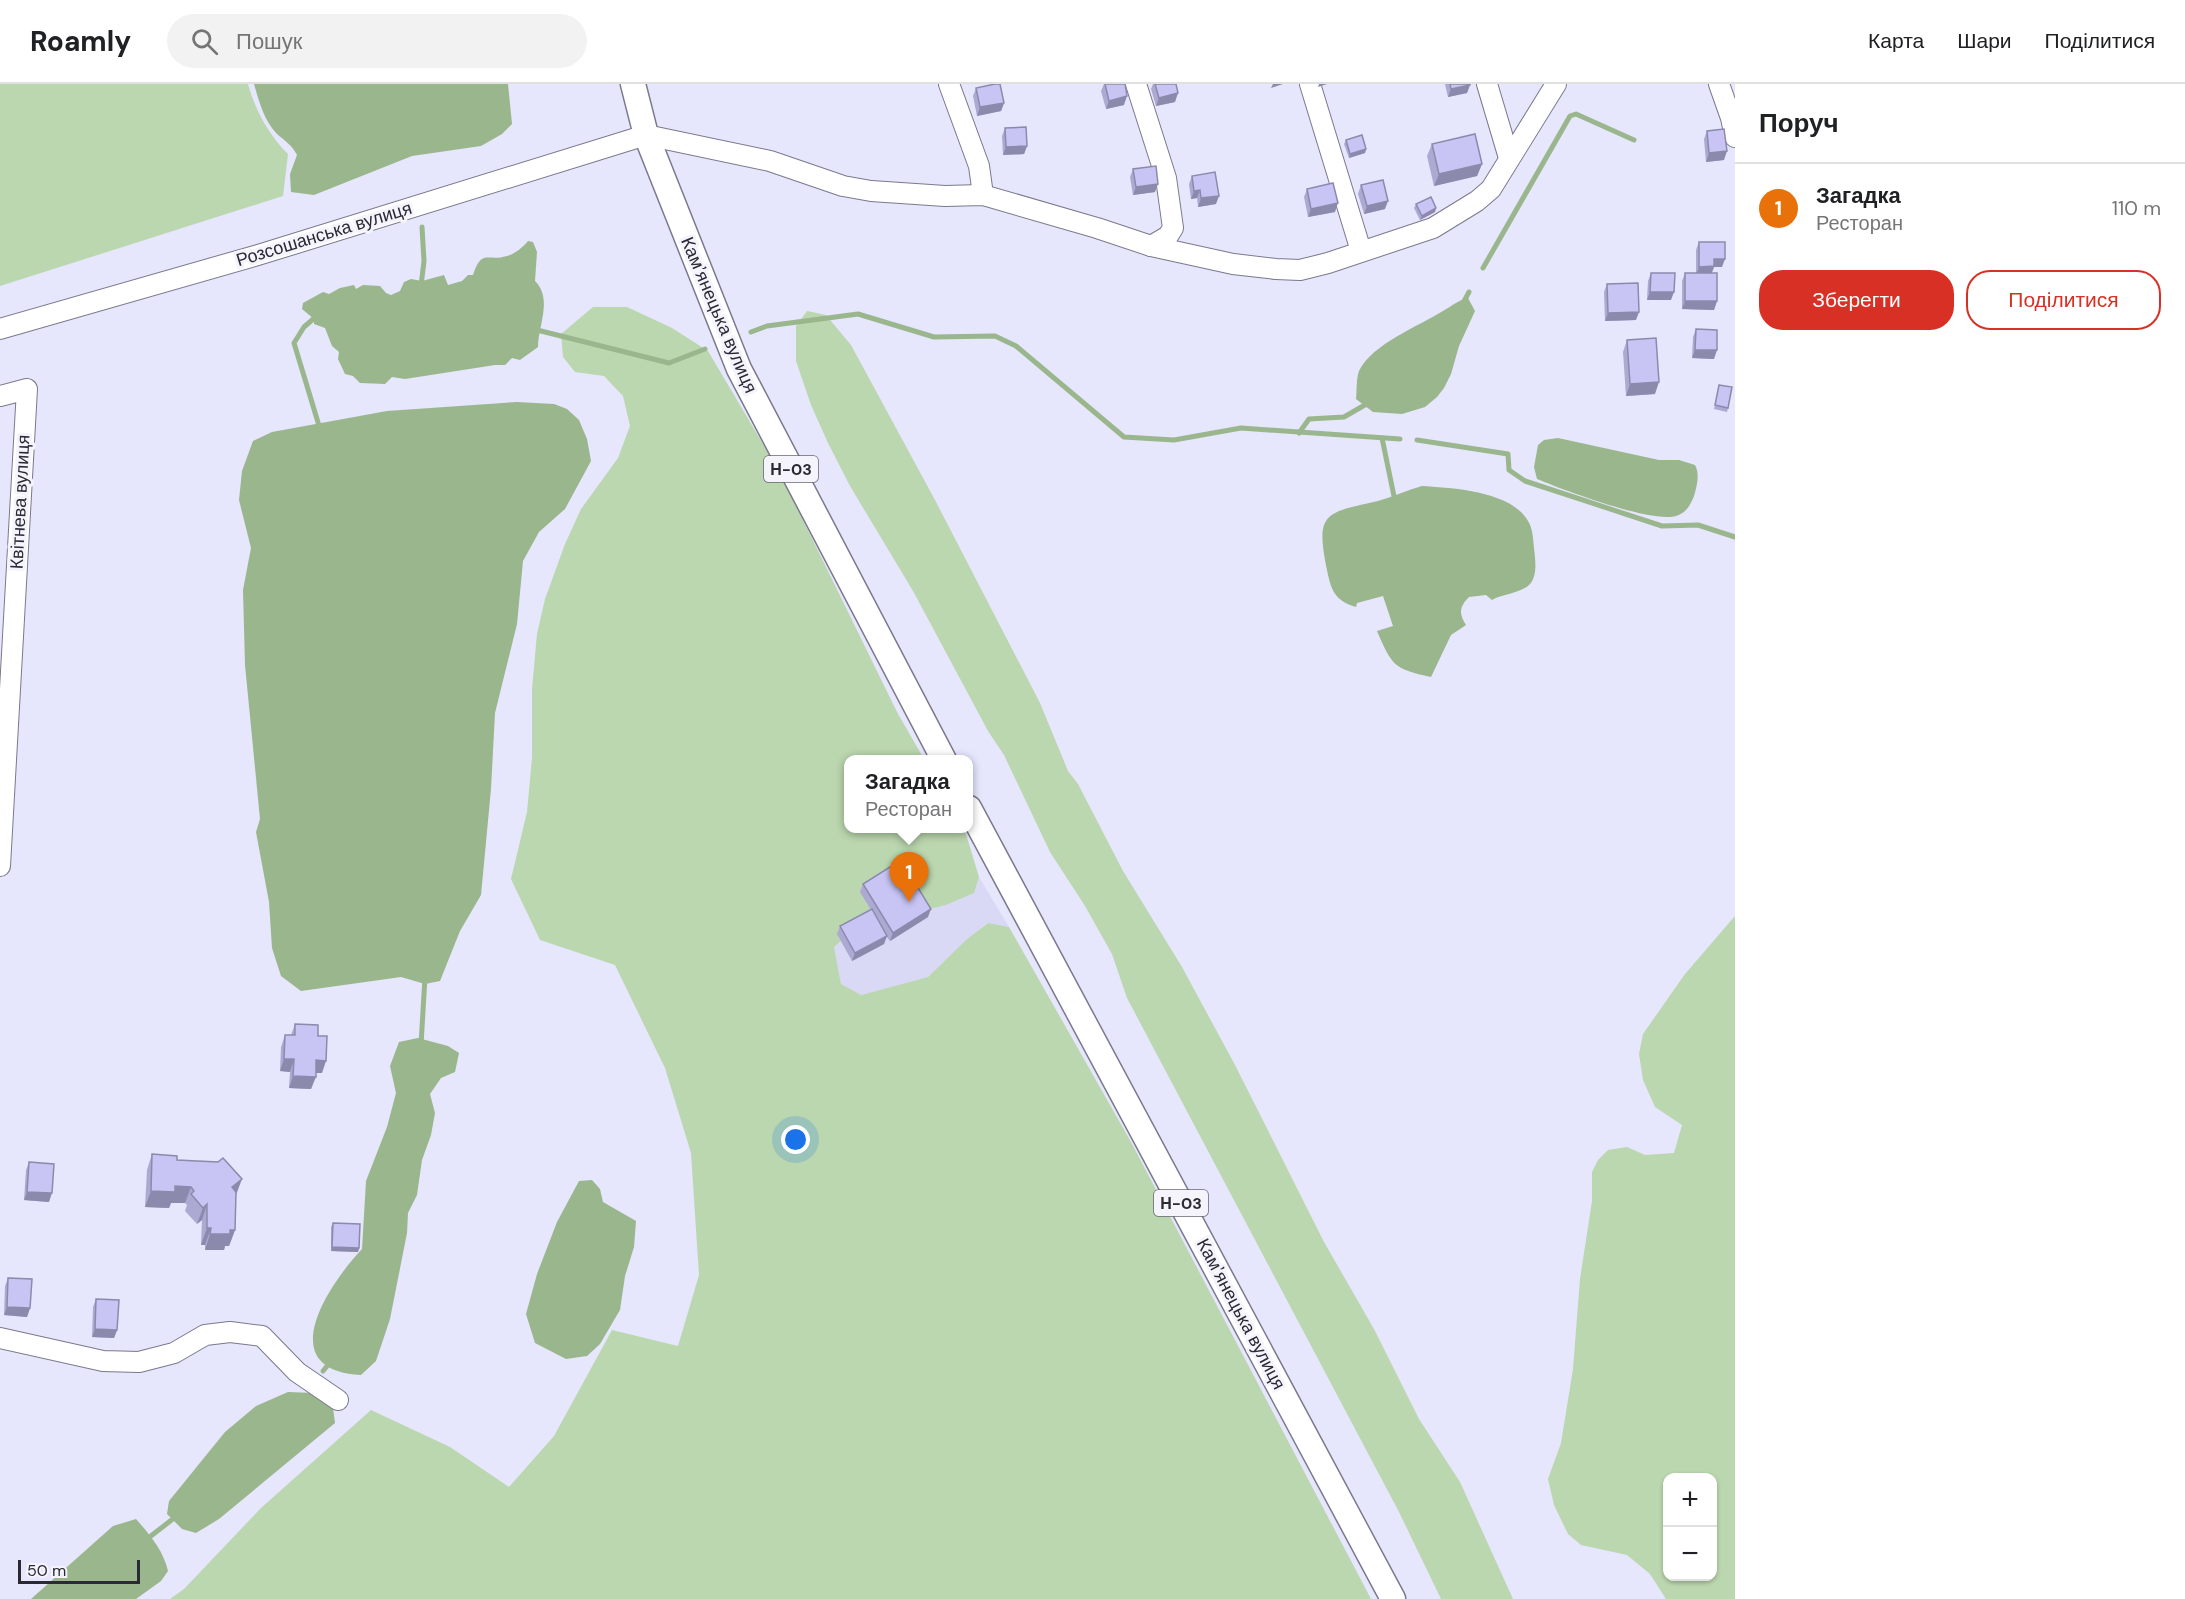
<!DOCTYPE html>
<html lang="uk">
<head>
<meta charset="utf-8">
<style>
	:root { --surface:#fff; --page:#f2f2f2; --text:#202124; --muted:#757577; --line:#e0e0e0; --accent:#d93025 }
	body { margin:0; font-family:"DM Sans",sans-serif; background:var(--page); color:var(--text) }
	.controls { position:absolute; right:18px; bottom:18px; display:grid; overflow:hidden; border-radius:12px; box-shadow:0 2px 4px #0004 }
	.controls button { width:54px; height:54px; display:grid; place-items:center; padding:0; border:0; border-bottom:2px solid var(--line); background:var(--surface); color:var(--text); font:30px sans-serif }
	.scale { position:absolute; left:18px; bottom:15px; width:122px; box-sizing:border-box; padding-left:6px; border:3px solid #2b2a33; border-top:0; font-size:16px; line-height:21px; white-space:nowrap; color:#2b2a33; -webkit-text-stroke:4px #f5f4fd; paint-order:stroke }
	.you { position:absolute; left:796px; top:1056px; width:21px; height:21px; margin:-15px; border:4px solid #fff; border-radius:50%; background:#1a73e8; box-shadow:0 0 0 9px #1a73e833 }
	.badge { display:grid; place-items:center; width:39px; height:39px; border-radius:50%; background:var(--accent); color:#fff; font-size:20px; font-weight:700 }
	.pin { position:absolute; translate:-50% -50px; filter:drop-shadow(0 2px 3px #0008) }
	.pin::after { content:''; position:absolute; top:32px; width:21px; height:18px; background:inherit; clip-path:polygon(0 0,100% 0,50% 100%) }
	.popup { position:absolute; left:844px; top:671px; width:129px; height:78px; box-sizing:border-box; display:grid; place-content:center; border-radius:12px; background:var(--surface); filter:drop-shadow(0 2px 4px #0005); font-size:20px; white-space:nowrap; color:var(--muted) }
	.popup b { font-size:22px; color:var(--text) }
	.popup::after { content:''; position:absolute; left:50%; top:100%; margin-left:-12px; border:12px solid transparent; border-top-color:var(--surface) }
	.list { margin:0; padding:0; list-style:none }
	h2 { display:flex; justify-content:space-between; align-items:center; height:78px; margin:0; padding:0 24px; font-size:26px }
	h2 small { font-size:20px; font-weight:400; color:var(--muted) }
	.list li { display:grid; grid-template-columns:39px 1fr auto; gap:18px; align-items:center; box-sizing:border-box; height:90px; padding:0 24px; border-top:2px solid var(--line) }
	.list b { display:block; font-size:22px; white-space:nowrap }
	.list p { margin:0; font-size:20px; white-space:nowrap; color:var(--muted) }
	.list em { font-size:20px; font-style:normal; color:var(--muted) }
	.actions { display:flex; gap:12px; padding:18px 24px }
	.actions a { flex:1; padding:14px 0; border:2px solid var(--accent); border-radius:24px; text-align:center; font-size:21px; color:var(--accent) }
	.actions .main { background:var(--accent); color:#fff }
	.icon { flex:none; width:33px; height:33px; fill:none; stroke:currentColor; stroke-width:2; stroke-linecap:round; stroke-linejoin:round }
	.map { position:relative; flex:none; width:1735px; height:1515px; overflow:hidden }
	header { display:flex; align-items:center; gap:36px; box-sizing:border-box; height:84px; padding:0 30px; background:var(--surface); border-bottom:2px solid var(--line) }
	header strong { font-size:28px }
	nav { display:flex; gap:33px; margin-inline-start:auto; font-size:21px }
	.search { width:420px; height:54px; background:var(--page); display:flex; align-items:center; gap:15px; box-sizing:border-box; padding:0 21px; border-radius:33px; color:var(--muted); font-size:22px }
	main { display:flex }
	aside { flex:1; background:var(--surface) }
	.map>svg:first-child { display:block }
</style>
</head>
<body>
<header>
<strong>Roamly</strong>
<div class="search"><svg class="icon" aria-label="search" viewBox="0 0 24 24"><circle cx="10" cy="10" r="6"/><path d="M15 15l6 6"/></svg>Пошук</div>
<nav><a>Карта</a><a>Шари</a><a>Поділитися</a></nav>
</header>
<main>
<div class="map">
<svg width="1735" height="1515" viewBox="0 0 1735 1515">
	<rect width="100%" height="100%" fill="#e6e6fc"/>
	<polygon fill="#d9d8f5" points="979,793 1009,843 987,839 967,855 928,893 861,911 841,900 834,863 857,843 946,821 974,809"/>
	<g fill="#bbd7af" fill-rule="evenodd">
		<path d="M0,0H248C255,26 269,51 288,70L283,112L0,202Z"/>
		<polygon points="593,223 627,223 672,244 708,267 779,387 897,628 924,675 849,676 849,744 963,745 966,750 979,793 974,809 946,821 857,843 834,863 841,900 861,911 928,893 967,855 988,839 1009,843 1131,1058 1371,1515 170,1515 184,1505 261,1424 371,1326 450,1363 509,1403 554,1352 612,1246 678,1262 699,1191 691,1069 665,984 615,881 540,856 511,795 527,728 532,674 532,605 537,550 545,515 565,460 581,425 618,374 630,342 623,312 604,292 575,288 563,273 561,250"/>
		<polygon points="807,227 826,231 851,261 935,416 1040,619 1068,687 1078,700 1123,787 1182,883 1235,981 1324,1158 1374,1245 1419,1335 1460,1398 1513,1515 1441,1515 1399,1428 1127,914 1112,870 1085,822 1050,768 1004,671 988,647 913,507 850,402 828,359 811,321 796,277 796,242"/>
		<path d="M1735,832V1515H1666L1650,1490L1627,1471L1581,1461L1568,1450L1554,1421L1548,1395L1561,1359L1573,1285L1580,1195L1592,1117V1088L1598,1076L1608,1066L1627,1063L1645,1071L1674,1069L1682,1041L1655,1023L1643,996L1639,970L1643,950L1685,890ZM1668,1394H1712V1492H1668Z"/>
	</g>
	<g fill="#9ab68c">
		<path d="M254,0H508L512,40L502,50L481,62L412,72L314,111L291,108L290,90L297,71C292,61 285,57 277,50C264,37 259,17 254,0Z"/>
		<path d="M528,157L533,158L537,168L535,197C553,215 538,242 538,263L520,276L512,274L505,281H495L405,295L392,293L385,300L360,299L353,292L345,290L338,275L339,268L332,262L325,244L314,240V235L302,225L303,219L323,208L329,210L340,204L354,201L356,205L363,201L380,202L386,209L391,211L400,207L404,198L411,195L422,197L444,191L448,201L462,197L468,191H473C482,164 487,178 507,172C515,170 523,163 528,157Z"/>
		<path d="M1468,214L1475,227L1459,262L1451,290L1444,304L1437,313L1425,323L1402,330L1373,328L1356,315C1357,307 1356,295 1359,287C1372,260 1419,242 1443,227C1452,222 1458,216 1468,214Z"/>
		<polygon points="517,318 554,320 567,325 579,336 587,355 591,377 565,425 539,448 523,477 517,540 495,629 491,705 481,811 460,847 440,897 425,900 401,893 301,907 281,892 272,864 269,818 256,748 260,735 245,581 243,506 251,464 239,416 242,387 253,357 272,348 387,327"/>
		<path d="M1558,354L1659,376H1679L1695,381C1700,390 1697,402 1694,412C1690,422 1686,429 1676,432C1650,439 1564,406 1537,395L1534,383L1538,361L1544,356Z"/>
		<path d="M1422,402C1453,404 1511,407 1528,437C1533,445 1533,455 1534,464C1535,474 1538,491 1530,500C1522,509 1503,510 1492,516L1486,511L1469,513C1460,522 1458,529 1466,541L1451,551L1431,593C1394,585 1392,582 1377,547L1393,542L1383,512L1357,519L1356,523C1335,517 1331,506 1327,486C1315,428 1325,429 1378,417C1393,413 1407,406 1422,402Z"/>
		<path d="M418,954L448,962L459,969L455,988L441,994L430,1010L435,1029L431,1051L422,1076L417,1111L408,1129L407,1149L390,1235L376,1277L361,1291C271,1286 329,1200 362,1165L366,1097L387,1043L396,1009L390,982L399,958Z"/>
		<polygon points="592,1096 600,1105 603,1118 636,1137 634,1163 625,1192 620,1226 600,1260 587,1272 566,1275 535,1259 526,1230 537,1190 557,1138 579,1097"/>
		<polygon points="288,1308 314,1309 333,1324 335,1339 219,1435 196,1449 182,1445 167,1430 169,1417 225,1348 256,1322"/>
		<path d="M136,1435C150,1451 163,1466 168,1487L161,1497L136,1515H31L113,1442Z"/>
	</g>
	<g fill="none" stroke-linecap="round" stroke-linejoin="round">
		<g stroke="#9ab68c" stroke-width="5">
			<polyline points="1483,184 1570,32 1576,30 1634,56"/>
			<polyline points="421,202 424,177 422,143"/>
			<polyline points="1462,221 1469,208"/>
			<polyline points="319,230 304,243 294,259 320,345"/>
			<polyline points="533,245 669,279 705,265"/>
			<polyline points="751,248 767,242 858,230 934,253 995,252 1016,262 1124,353 1174,356 1241,344 1400,355"/>
			<polyline points="1299,349 1309,335 1344,333 1370,318"/>
			<polyline points="1382,354 1395,417"/>
			<polyline points="1417,356 1508,370 1509,386 1525,397 1662,442 1698,441 1735,453"/>
			<polyline points="421,961 425,893"/>
			<polyline points="323,1287 332,1276"/>
			<polyline points="147,1455 178,1431"/>
		</g>
		<g stroke="#7a798d" stroke-width="22">
			<g id="minor">
				<polyline points="949,0 979,82 983,111"/>
				<polyline points="1136,0 1166,94 1173,144 1168,152 1151,162"/>
				<polyline points="1310,0 1361,167"/>
				<polyline points="1487,0 1509,74"/>
				<polyline points="1719,0 1731,34 1735,53"/>
				<polyline points="0,245 258,171 646,51 770,77 843,102 871,107 945,112 983,111 1097,144 1151,162 1233,180 1276,185 1300,186 1328,179 1433,144 1477,117 1491,105 1556,0"/>
				<polyline points="0,312 27,305 0,782"/>
				<polyline points="0,1254 103,1277 139,1278 174,1269 205,1251 230,1248 262,1252 297,1288 338,1316"/>
			</g>
		</g>
		<g stroke="#7a798d" stroke-width="27">
			<g id="major">
				<polyline points="633,0 646,51 739,285 944,676"/>
				<polyline points="969,724 1393,1515"/>
			</g>
		</g>
		<use href="#minor" stroke="#fff" stroke-width="20"/>
		<use href="#major" stroke="#fff" stroke-width="24"/>
	</g>
	<g fill="#aca9d3">
		<polygon points="1104,0 1124,21 1106,25 1101,7"/>
		<polygon points="1153,0 1176,0 1175,18 1156,22 1151,5"/>
		<polygon points="1445,0 1470,0 1467,9 1448,13"/>
		<polygon points="976,4 1004,19 1001,27 977,32 973,12"/>
		<polygon points="1005,44 1027,62 1024,70 1003,71 1002,52"/>
		<polygon points="1707,47 1724,76 1706,78 1704,55"/>
		<polygon points="1346,56 1366,65 1365,69 1349,74 1344,60"/>
		<polygon points="1432,60 1482,80 1477,92 1434,102 1427,72"/>
		<polygon points="1133,85 1155,108 1133,111 1130,93"/>
		<polygon points="1192,92 1216,120 1198,123 1197,114 1191,115 1189,100"/>
		<polygon points="1361,101 1385,125 1364,130 1358,110"/>
		<polygon points="1307,105 1335,128 1308,133 1304,113"/>
		<polygon points="1416,120 1436,124 1435,128 1420,136 1414,124"/>
		<polygon points="1699,158 1722,183 1714,183 1712,189 1717,217 1714,226 1682,225 1682,197 1685,189 1696,189 1696,166"/>
		<polygon points="1651,189 1671,216 1647,216 1648,197"/>
		<polygon points="1607,200 1636,236 1605,237 1604,208"/>
		<polygon points="1696,245 1714,275 1692,274 1693,253"/>
		<polygon points="1627,256 1655,310 1626,312 1623,268"/>
		<polygon points="1719,301 1728,324 1727,328 1714,325"/>
		<polygon points="863,800 928,833 890,857 886,852 884,860 852,877 837,850 840,842 871,826 860,808"/>
		<polygon points="295,940 318,952 322,989 316,989 311,1005 289,1004 290,988 280,987 281,963 285,951 291,951"/>
		<polygon points="152,1070 177,1076 236,1111 235,1146 229,1162 225,1162 224,1166 205,1166 205,1161 201,1161 202,1136 197,1140 185,1127 187,1121 185,1119 171,1119 169,1124 145,1123 147,1086"/>
		<polygon points="29,1078 49,1118 24,1116 26,1086"/>
		<polygon points="333,1139 359,1164 358,1168 331,1167 331,1143"/>
		<polygon points="8,1194 30,1224 27,1233 4,1231 5,1202"/>
		<polygon points="96,1215 117,1246 114,1254 92,1253 93,1223"/>
	</g>
	<g fill="#8c8aac">
		<polygon points="1273,0 1283,0 1271,4"/>
		<polygon points="1319,0 1327,0 1318,3"/>
		<polygon points="1470,1 1467,9 1448,13 1451,5"/>
		<polygon points="1178,9 1175,18 1156,22 1159,14"/>
		<polygon points="1127,12 1124,21 1106,25 1109,17"/>
		<polygon points="1004,19 1001,27 977,32 980,23"/>
		<polygon points="1027,62 1024,70 1003,71 1006,63"/>
		<polygon points="1366,65 1365,69 1349,74 1350,70"/>
		<polygon points="1727,67 1724,76 1706,78 1709,69"/>
		<polygon points="1482,80 1477,92 1434,102 1439,90"/>
		<polygon points="1158,100 1155,108 1133,111 1136,103"/>
		<polygon points="1200,106 1197,114 1191,115 1194,107"/>
		<polygon points="1219,112 1216,120 1198,123 1201,114"/>
		<polygon points="1388,117 1385,125 1364,130 1367,122"/>
		<polygon points="1338,119 1335,128 1308,133 1311,125"/>
		<polygon points="1436,124 1435,128 1420,136 1422,132"/>
		<polygon points="1714,175 1725,175 1722,183 1714,183 1711,190 1696,191 1699,183"/>
		<polygon points="1650,208 1674,208 1671,216 1647,216"/>
		<polygon points="1685,217 1717,217 1714,226 1682,225"/>
		<polygon points="1639,228 1636,236 1605,237 1608,229"/>
		<polygon points="1695,266 1717,266 1714,275 1692,274"/>
		<polygon points="1659,298 1655,310 1626,312 1630,300"/>
		<polygon points="931,825 928,833 890,857 893,849"/>
		<polygon points="887,852 884,860 852,877 855,869"/>
		<polygon points="284,975 294,975 290,988 280,987"/>
		<polygon points="316,976 326,977 322,989 312,989"/>
		<polygon points="293,992 316,993 311,1005 289,1004"/>
		<polygon points="242,1095 236,1111 232,1103"/>
		<polygon points="175,1102 191,1103 185,1119 171,1119 169,1124 145,1123 151,1107"/>
		<polygon points="27,1108 52,1109 49,1118 24,1116"/>
		<polygon points="207,1120 202,1136 197,1140 203,1124"/>
		<polygon points="207,1144 211,1144 205,1161 201,1161"/>
		<polygon points="230,1146 235,1146 229,1162 225,1162 224,1166 205,1166 210,1150"/>
		<polygon points="332,1163 359,1164 358,1168 331,1167"/>
		<polygon points="7,1223 30,1224 27,1233 4,1231"/>
		<polygon points="95,1245 117,1246 114,1254 92,1253"/>
	</g>
	<g fill="#c8c5f5" stroke="#8c8aac" stroke-width="1.5">
		<polygon points="995,0 1000,0 1004,19 980,23 976,4"/>
		<polygon points="1105,0 1125,0 1127,12 1109,17"/>
		<polygon points="1155,0 1176,0 1178,9 1159,14"/>
		<polygon points="1450,0 1470,0 1470,1 1451,5"/>
		<polygon points="1026,43 1027,62 1006,63 1005,44"/>
		<polygon points="1724,45 1727,67 1709,69 1707,47"/>
		<polygon points="1475,50 1482,80 1439,90 1432,60"/>
		<polygon points="1362,51 1366,65 1350,70 1346,56"/>
		<polygon points="1156,82 1158,100 1136,103 1133,85"/>
		<polygon points="1215,88 1219,112 1201,114 1200,106 1194,107 1192,92"/>
		<polygon points="1383,96 1388,117 1367,122 1361,101"/>
		<polygon points="1333,99 1338,119 1311,125 1307,105"/>
		<polygon points="1431,113 1436,124 1422,132 1416,120"/>
		<polygon points="1699,158 1725,158 1725,175 1714,175 1714,182 1699,183"/>
		<polygon points="1651,189 1675,189 1674,208 1650,208"/>
		<rect x="1685" y="189" width="32" height="28"/>
		<polygon points="1638,199 1639,228 1608,229 1607,200"/>
		<polygon points="1696,245 1717,246 1717,266 1695,266"/>
		<polygon points="1656,254 1659,298 1630,300 1627,256"/>
		<polygon points="1719,301 1732,303 1728,324 1715,321"/>
		<polygon points="901,776 931,825 893,849 863,800"/>
		<polygon points="872,825 887,852 855,869 840,842"/>
		<polygon points="295,940 318,941 318,952 327,952 326,977 316,976 316,993 293,992 294,975 284,975 285,951 295,951"/>
		<polygon points="152,1070 177,1072 177,1076 218,1078 223,1074 242,1095 232,1103 236,1108 235,1146 230,1146 230,1150 210,1150 211,1144 207,1144 207,1120 203,1124 191,1110 194,1107 191,1103 175,1102 175,1108 151,1107"/>
		<polygon points="29,1078 54,1080 52,1109 27,1108"/>
		<polygon points="333,1139 360,1140 359,1164 332,1163"/>
		<polygon points="8,1194 32,1195 30,1224 7,1223"/>
		<polygon points="96,1215 119,1216 117,1246 95,1245"/>
	</g>
	<g text-anchor="middle" dominant-baseline="central" stroke-width="6" stroke-linejoin="round" paint-order="stroke">
		<g fill="#f5f4fd" stroke="#686770" stroke-width="1.5">
			<rect x="764" y="372" width="54" height="26" rx="4.5"/>
			<rect x="1154" y="1106" width="54" height="26" rx="4.5"/>
		</g>
		<g font-size="16" font-weight="bold" fill="#2b2a33">
			<text x="791" y="385">Н-03</text>
			<text x="1181" y="1119">Н-03</text>
		</g>
		<g font-size="18" fill="#2b2a33" stroke="#f5f4fd">
			<text transform="translate(324 150) rotate(-17)">Розсошанська вулиця</text>
			<text transform="translate(719 231) rotate(67)">Камʼянецька вулиця</text>
			<text transform="translate(20 418) rotate(-87)">Квітнева вулиця</text>
			<text transform="translate(1241 1230) rotate(62)">Камʼянецька вулиця</text>
		</g>
	</g>
</svg>
<div class="controls">
<button>+</button>
<button>−</button>
</div>
<div class="scale">50 m</div>
<div class="you"></div>
<div class="pin badge" style="left:909px;top:818px;background:#e8710a">1</div>
<div class="popup"><b>Загадка</b>Ресторан</div>
</div>
<aside>
<h2>Поруч<small></small></h2>
<ul class="list">
<li><span class="badge" style="background:#e8710a">1</span><div><b>Загадка</b><p>Ресторан</p></div><em>110 m</em></li>
</ul>
<div class="actions"><a class="main">Зберегти</a><a>Поділитися</a></div>
</aside>
</main>
</body>
</html>
